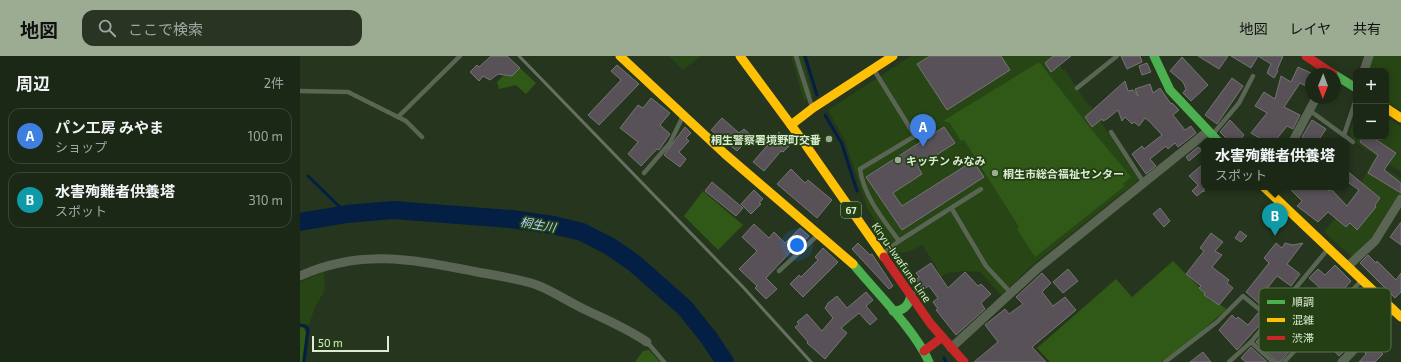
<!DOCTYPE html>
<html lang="ja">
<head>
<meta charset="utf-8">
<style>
	:root { --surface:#1c2816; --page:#293423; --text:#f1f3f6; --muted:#a0a6a1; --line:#3a4435; --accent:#9cac93 }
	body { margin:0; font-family:"Exo 2","Noto Sans JP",sans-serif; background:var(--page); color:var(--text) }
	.controls { position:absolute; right:12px; top:12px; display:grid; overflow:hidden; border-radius:8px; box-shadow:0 2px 10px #0003 }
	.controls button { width:36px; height:36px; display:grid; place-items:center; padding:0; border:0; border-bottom:1px solid var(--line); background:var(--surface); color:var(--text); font:20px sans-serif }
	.compass { position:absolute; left:1005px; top:12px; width:36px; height:36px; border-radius:50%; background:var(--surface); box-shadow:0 2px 10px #0003; rotate:181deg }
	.scale { position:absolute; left:12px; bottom:10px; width:77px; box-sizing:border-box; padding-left:4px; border:2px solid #dbecd3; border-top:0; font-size:11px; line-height:14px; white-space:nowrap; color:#dbecd3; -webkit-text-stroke:3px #233f13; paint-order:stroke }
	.you { position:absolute; left:497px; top:189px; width:14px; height:14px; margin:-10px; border:3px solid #fff; border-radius:50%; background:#1a73e8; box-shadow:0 0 0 6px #1a73e833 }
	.badge { display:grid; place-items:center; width:26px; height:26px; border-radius:50%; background:var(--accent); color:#fff; font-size:13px; font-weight:700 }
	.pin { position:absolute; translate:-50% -33px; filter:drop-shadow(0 1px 2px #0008) }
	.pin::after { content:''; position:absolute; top:21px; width:14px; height:12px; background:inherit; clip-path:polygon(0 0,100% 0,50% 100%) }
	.popup { position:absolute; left:901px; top:82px; width:148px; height:52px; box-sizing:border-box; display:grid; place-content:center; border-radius:8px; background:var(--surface); filter:drop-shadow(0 1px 3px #0005); font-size:13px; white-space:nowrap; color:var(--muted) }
	.popup b { font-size:15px; color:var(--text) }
	.popup::after { content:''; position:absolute; left:50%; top:100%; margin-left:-8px; border:8px solid transparent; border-top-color:var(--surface) }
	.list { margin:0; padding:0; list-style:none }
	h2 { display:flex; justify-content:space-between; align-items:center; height:52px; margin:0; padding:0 16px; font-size:17px }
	h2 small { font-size:13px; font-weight:400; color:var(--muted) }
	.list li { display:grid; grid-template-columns:26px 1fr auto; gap:12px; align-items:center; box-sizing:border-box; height:56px; margin:0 8px 8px; padding:0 8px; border:1px solid var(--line); border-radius:12px }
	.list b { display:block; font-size:15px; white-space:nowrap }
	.list p { margin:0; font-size:13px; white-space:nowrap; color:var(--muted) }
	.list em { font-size:13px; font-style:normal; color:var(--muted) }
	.icon { flex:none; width:22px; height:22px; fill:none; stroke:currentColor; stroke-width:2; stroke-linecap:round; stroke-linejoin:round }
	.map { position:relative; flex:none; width:1101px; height:306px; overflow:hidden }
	header { display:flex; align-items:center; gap:24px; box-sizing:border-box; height:56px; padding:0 20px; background:var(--accent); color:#111 }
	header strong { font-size:19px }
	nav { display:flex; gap:22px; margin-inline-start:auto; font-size:14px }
	.search { width:280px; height:36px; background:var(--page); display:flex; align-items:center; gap:10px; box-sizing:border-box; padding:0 14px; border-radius:12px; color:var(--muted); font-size:15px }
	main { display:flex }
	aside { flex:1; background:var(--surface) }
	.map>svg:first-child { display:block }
</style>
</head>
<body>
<header>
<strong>地図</strong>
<div class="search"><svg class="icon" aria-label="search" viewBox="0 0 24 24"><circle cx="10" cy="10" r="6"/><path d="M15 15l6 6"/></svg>ここで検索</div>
<nav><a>地図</a><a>レイヤ</a><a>共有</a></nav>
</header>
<main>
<aside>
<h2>周辺<small>2件</small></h2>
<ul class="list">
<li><span class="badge" style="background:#3f7fe0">A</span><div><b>パン工房 みやま</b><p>ショップ</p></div><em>100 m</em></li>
<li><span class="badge" style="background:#0f9aa8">B</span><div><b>水害殉難者供養塔</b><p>スポット</p></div><em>310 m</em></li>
</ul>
</aside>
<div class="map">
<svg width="1101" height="306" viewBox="0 0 1101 306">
	<rect width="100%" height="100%" fill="#26351d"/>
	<g fill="#274515">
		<polygon points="369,0 401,0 383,14"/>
		<polygon points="491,0 502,0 513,40 504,45"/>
		<polygon points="611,0 752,0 763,14 765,14 788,49 790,49 839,124 736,206 701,239 680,216 664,215 647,217 641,221 635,209 622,189 608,196 596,197 567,152 545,85 528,54"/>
		<polygon points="1073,0 1101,0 1101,55 1086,45 1086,15 1068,15"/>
		<polygon points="1056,57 1056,81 1086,81 1086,61 1101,71 1101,116 1056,87 1057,85 1051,81 1050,75"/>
		<polygon points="1073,104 1101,123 1101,137 1078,176 1052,201 1024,176 1056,137"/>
		<polygon points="24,216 25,234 15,251 9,269 0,268 0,226"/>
	</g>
	<g fill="#305817">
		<polygon points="739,6 792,74 831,121 823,128 825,130 735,201 717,173 719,171 664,84 661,85 650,67 643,65"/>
		<polygon points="220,12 236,27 226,38 216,29 199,33 197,26 204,19 212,20"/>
		<polygon points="403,135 443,169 418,194 384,160"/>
		<polygon points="873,205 905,237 904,239 911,245 913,244 927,253 895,281 861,306 750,306 737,292 816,223 832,241"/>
		<polygon points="0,271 4,272 6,277 2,306 0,306"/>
		<polygon points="349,294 360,306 335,306 343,295"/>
	</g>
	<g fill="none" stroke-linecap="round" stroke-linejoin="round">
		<g stroke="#031f44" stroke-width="3">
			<polyline points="505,0 517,39"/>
			<polyline points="525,59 542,88 557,135"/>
			<polyline points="8,120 47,158"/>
			<polyline points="0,269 5,270 8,273 4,306"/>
			<polyline points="644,302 646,306"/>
		</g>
		<polyline stroke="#031f44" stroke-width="18" points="0,166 47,158 93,154 211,163 253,169 282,176 311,191 334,207 385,252 409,282 425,306"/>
	</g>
	<g fill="#585258" stroke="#757573">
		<polygon points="191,0 207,0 220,12 212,20 198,18 190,24 183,20 179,25 170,16 177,9 179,11"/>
		<polygon points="630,0 701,0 710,14 647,54 617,8"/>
		<polygon points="753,0 771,0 751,16 745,7"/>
		<polygon points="821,0 840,0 842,6 827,13"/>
		<polygon points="898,0 928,0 919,13"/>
		<polygon points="931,0 983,0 977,14 978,15 974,22 967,17 971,8 958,0 951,12"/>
		<polygon points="882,1 908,29 891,45 883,37 886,33 883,26 870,15"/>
		<polygon points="847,7 851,16 842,19 839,10"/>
		<polygon points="317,9 339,28 299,69 288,59 321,24 311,15"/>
		<polygon points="998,11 1011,17 1011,29 1008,28 1006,30 1000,27 984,51 1000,59 993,73 987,70 975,85 964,85 951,77 967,57 955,50 964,36 975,43 981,20 991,26"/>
		<polygon points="932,22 943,30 917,68 905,59"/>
		<polygon points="825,25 828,35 833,34 838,40 835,33 850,28 853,37 860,32 871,48 872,47 879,54 873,59 885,74 891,70 896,77 878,91 875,87 868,93 866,90 850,103 856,110 846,118 832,98 842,90 844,93 862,79 849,65 845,62 839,70 834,66 832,68 825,61 822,65 818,54 807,63 803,65 802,63 792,71 785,61"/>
		<polygon points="351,42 370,57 360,69 370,78 359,94 357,93 341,110 328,98 338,86 320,72 338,49 343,52"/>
		<polygon points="422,62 439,77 444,73 452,80 437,95 411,74"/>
		<polygon points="930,64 944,79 939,85 929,85 920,76"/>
		<polygon points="1012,64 1026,73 1018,85 1008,85 1002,81"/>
		<polygon points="385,71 391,77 386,82 389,85 379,96 386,103 380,111 364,99"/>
		<polygon points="644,71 655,87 618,111 622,118 593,137 602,150 673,105 684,121 602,174 566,121"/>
		<polygon points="479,76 491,88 483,96 481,95 464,115 453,106"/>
		<polygon points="1063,81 1072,81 1096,97 1084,114 1101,127 1101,137 1068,117 1078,99 1060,86"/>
		<polygon points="898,91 902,94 889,105 886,101"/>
		<polygon points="904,107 904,136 903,135 897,140 892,135 898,129 889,120"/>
		<polygon points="491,113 505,127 508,124 532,144 517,162 477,128"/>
		<polygon points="1046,114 1080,142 1075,149 1076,151 1057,174 1050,167 1046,171 1028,156 1018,166 997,150 1002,145 988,131 1025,131 1029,135 1031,133 1047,150 1059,134 1046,125"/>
		<polygon points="412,126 443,152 436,160 405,135"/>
		<polygon points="454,134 463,143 459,147 461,148 451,158 441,148"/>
		<polygon points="860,152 870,165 864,171 853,158"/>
		<polygon points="1101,166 1101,189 1090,181"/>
		<polygon points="454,168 469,182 474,176 485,187 500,172 509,180 498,192 496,190 466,222 477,233 466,243 455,232 457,230 439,213 457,195 442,181"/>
		<polygon points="940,175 947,180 941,186 935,182"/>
		<polygon points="911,177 923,186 915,195 922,199 912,211 929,224 927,227 933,232 919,249 904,239 905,237 899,232 901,230 886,218 904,195 900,192"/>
		<polygon points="558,187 570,199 572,198 593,230 589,233 552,193"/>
		<polygon points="976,187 982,192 985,187 993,189 1003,187 987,208 1000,218 991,230 977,220 965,235 979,247 970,257 946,236 969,207 964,202"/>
		<polygon points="523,192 538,206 503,241 490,228 499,219 501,221 518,204 515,201"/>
		<polygon points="1068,199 1076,207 1077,205 1096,224 1101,217 1101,236 1095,242 1060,207"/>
		<polygon points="631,207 648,232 665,216 678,230 681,228 691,238 681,247 685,253 656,279 636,254 638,253 633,246 638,242 629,230 622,234 616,224 619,221 616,217"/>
		<polygon points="1035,209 1051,225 1027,253 1013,242 1021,233 1009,222 1018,213 1025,219"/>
		<polygon points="768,213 778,225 763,237 753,226"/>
		<polygon points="742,217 751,227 742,236 753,250 765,241 776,254 732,291 746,306 674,306 698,286 685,269 705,253 709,258 723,248 716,241"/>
		<polygon points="566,236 573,244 566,250 577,263 570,269 559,257 541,272 547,277 525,303 507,287 508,286 495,271 499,268 497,266 507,258 522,275 533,262 525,252 528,247 537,240 547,252"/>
		<polygon points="1060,240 1071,250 1074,247 1083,255 1074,264 1055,246"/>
		<polygon points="1038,255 1062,277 1039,300 1017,277"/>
		<polygon points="958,257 965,263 937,294 919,274 932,259 936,263 938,261 948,269"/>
		<polygon points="973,266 978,270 974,274 992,292 980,306 977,306 956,286"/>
		<polygon points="1074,290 1083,298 1075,306 1059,306 1066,298 1065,297"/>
		<polygon points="951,291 967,306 946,306 941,302"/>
		<polygon points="903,296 911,306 890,306"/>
	</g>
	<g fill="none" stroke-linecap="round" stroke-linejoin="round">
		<g stroke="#5a6554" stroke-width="4.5">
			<polyline points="496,0 512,51"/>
			<path d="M574,14L615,80L560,113C564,141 583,163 599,185"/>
			<polyline points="777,32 817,0"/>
			<polyline points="0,35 48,36 106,65 122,81"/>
			<polyline points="1009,54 1053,86"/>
			<polyline points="98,61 160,0"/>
			<polyline points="811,76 844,127"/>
			<polyline points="913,78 939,47 953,20"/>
			<polyline points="1044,79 1056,43"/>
			<polyline points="344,117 370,87 383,60"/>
			<polyline points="652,153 686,210 711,237"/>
			<polyline points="584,197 599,185 681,133"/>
			<polyline points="479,215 519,178"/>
			<polyline points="347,286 364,306"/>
			<polyline points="951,286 973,306"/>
			<polyline points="865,306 917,266 943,240 971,263"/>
			<polyline points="929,306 951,286 1028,193"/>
			<polyline points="984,306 1062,224"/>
		</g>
		<g stroke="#5a6554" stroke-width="9">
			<polyline points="1064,15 1069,0"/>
			<polyline points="993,85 1016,42"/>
			<polyline points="1048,210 1075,185 1101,143"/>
			<path d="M0,220C60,193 110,203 172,215C193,219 216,222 237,229C255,236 270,247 288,255C309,265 328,273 347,286"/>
			<polyline points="651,292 737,213 908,75"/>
			<polyline points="1042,306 1093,253"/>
		</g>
		<g stroke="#4caf50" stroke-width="9">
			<polyline points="854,0 870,34 918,85"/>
			<polyline points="1035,19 1056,32"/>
			<path d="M553,208C576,236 615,274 629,306"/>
			<path d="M593,255C604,255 609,249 611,239"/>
		</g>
		<g stroke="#ffc107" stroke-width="9">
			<polyline points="320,0 425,98 553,208"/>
			<polyline points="440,0 505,88 584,201"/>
			<polyline points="1086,52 1101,62"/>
			<polyline points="491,69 513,52 593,0"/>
			<polyline points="964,131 1101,261"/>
		</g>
		<g stroke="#c62828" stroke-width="9">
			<polyline points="1006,0 1033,18"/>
			<polyline points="584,201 630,267 664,306"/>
			<polyline points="624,295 641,282"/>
		</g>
		<polyline stroke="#66705f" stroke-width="3" points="219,0 443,231 511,306"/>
	</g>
	<g fill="#9cac93" stroke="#233f13" stroke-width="1.5">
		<circle cx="529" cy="83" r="4"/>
		<circle cx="598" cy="104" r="4"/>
		<circle cx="695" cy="117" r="4"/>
	</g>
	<g text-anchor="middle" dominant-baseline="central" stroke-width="3.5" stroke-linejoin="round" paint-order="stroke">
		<rect fill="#233f13" stroke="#a4b899" stroke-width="1" x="541" y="146" width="20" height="16" rx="3"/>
		<g font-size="10" font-weight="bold" fill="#dbecd3">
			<text x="551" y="154">67</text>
		</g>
		<g font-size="11" font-weight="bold" fill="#dbecd3" stroke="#233f13" text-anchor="start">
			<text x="521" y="83" text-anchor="end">桐生警察署境野町交番</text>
			<text x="606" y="104">キッチン みなみ</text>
			<text x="703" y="117">桐生市総合福祉センター</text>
		</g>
		<g font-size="11" fill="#dbecd3" stroke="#233f13">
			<text transform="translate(602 206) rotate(55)">Kiryu-Iwafune Line</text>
		</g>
		<g font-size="12" font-style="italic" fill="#b1d2ff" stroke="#233f13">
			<text transform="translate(238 168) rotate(10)">桐生川</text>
		</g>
	</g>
	<rect x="959" y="232" width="132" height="64" rx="6" fill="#233f13" stroke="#5a734d" stroke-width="1"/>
	<rect x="967" y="244" width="18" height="4" fill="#4caf50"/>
	<rect x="967" y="262" width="18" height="4" fill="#ffc107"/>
	<rect x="967" y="280" width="18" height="4" fill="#c62828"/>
	<g font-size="11" fill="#dbecd3">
		<text x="992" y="250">順調</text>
		<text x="992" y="268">混雑</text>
		<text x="992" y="286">渋滞</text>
	</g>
</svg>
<div class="controls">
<button>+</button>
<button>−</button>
</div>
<svg class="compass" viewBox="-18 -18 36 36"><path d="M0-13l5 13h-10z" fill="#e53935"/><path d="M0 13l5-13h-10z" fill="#a0a6a1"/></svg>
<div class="scale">50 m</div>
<div class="you"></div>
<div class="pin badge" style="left:623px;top:91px;background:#3f7fe0">A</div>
<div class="pin badge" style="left:975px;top:180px;background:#0f9aa8">B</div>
<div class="popup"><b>水害殉難者供養塔</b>スポット</div>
</div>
</main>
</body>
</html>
